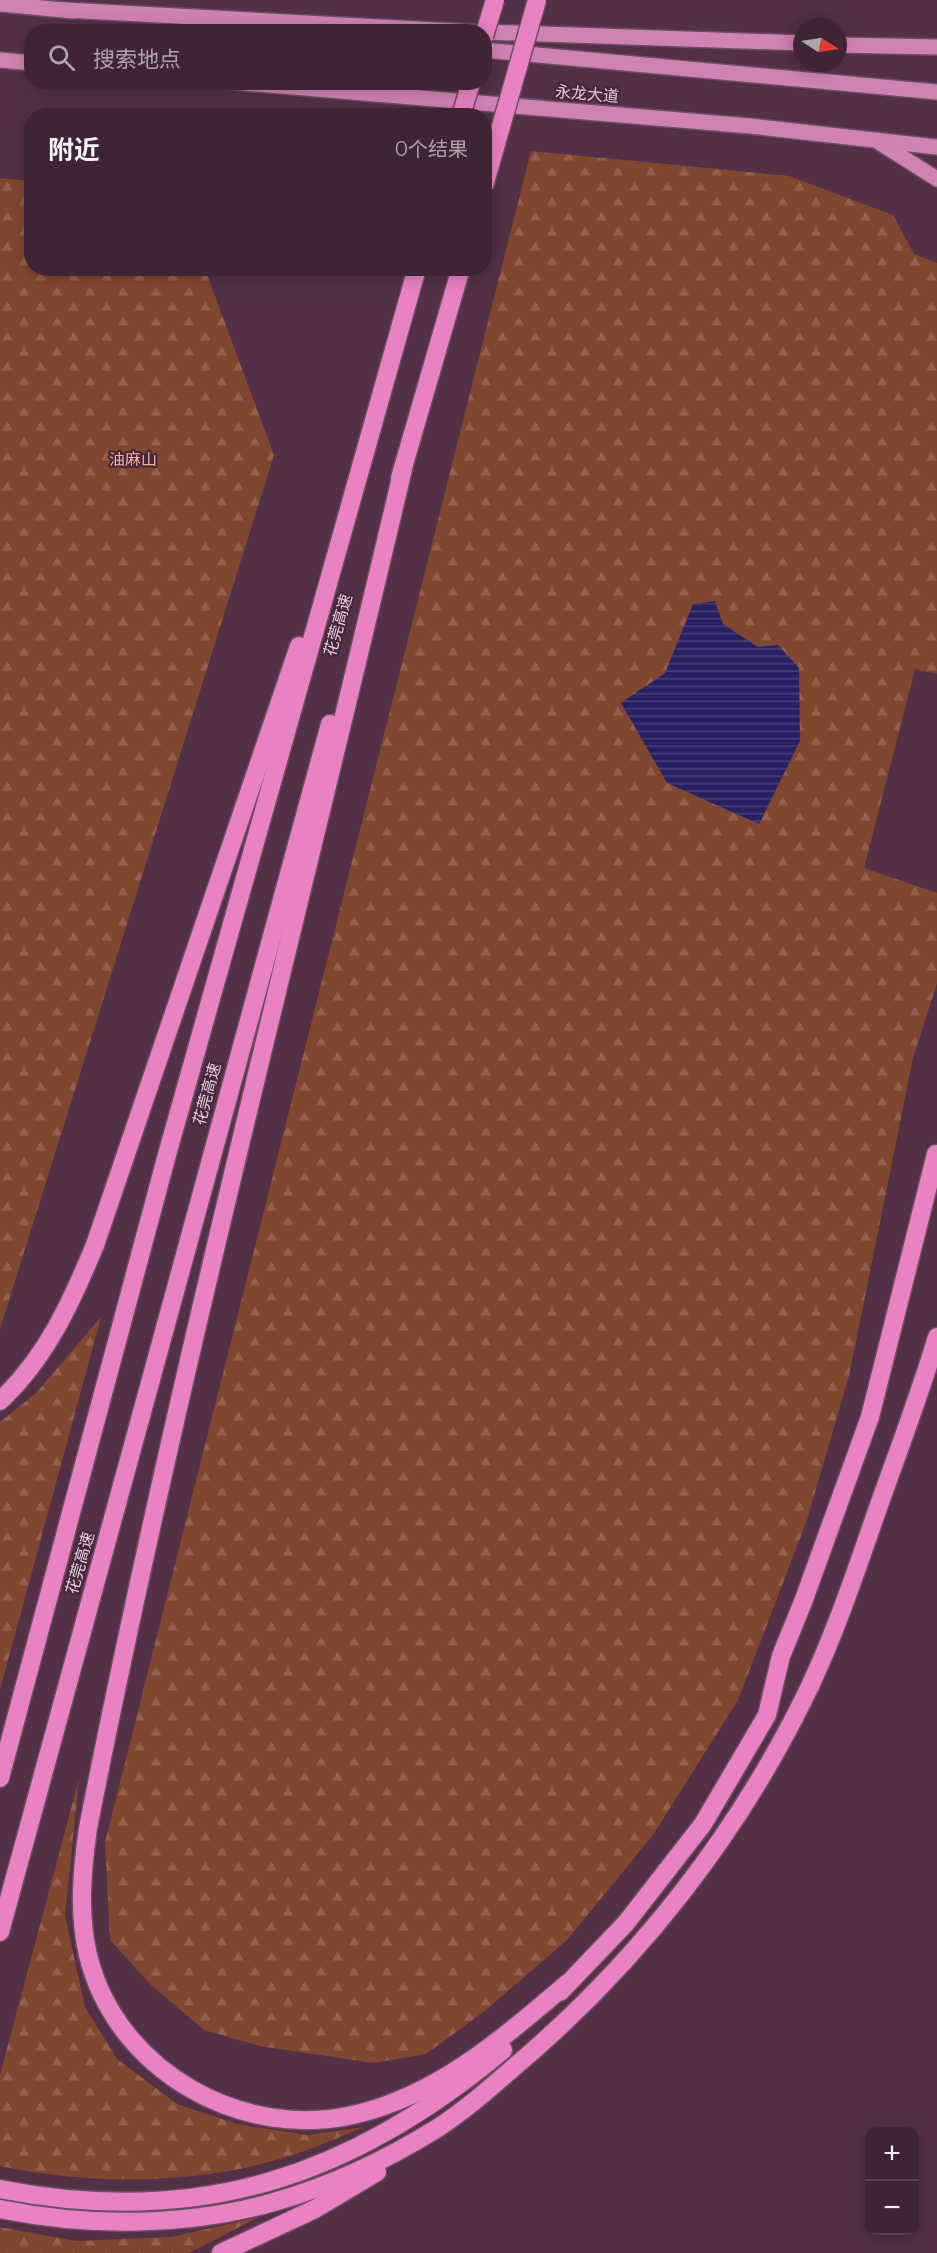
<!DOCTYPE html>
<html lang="zh">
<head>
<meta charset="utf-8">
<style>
	:root { --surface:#3e2434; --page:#452c3c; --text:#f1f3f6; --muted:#ada4ac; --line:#57414f }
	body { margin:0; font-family:Montserrat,"Noto Sans SC",sans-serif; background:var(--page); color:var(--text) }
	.controls { position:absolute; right:18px; bottom:18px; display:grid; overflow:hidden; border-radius:12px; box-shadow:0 3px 15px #0003 }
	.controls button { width:54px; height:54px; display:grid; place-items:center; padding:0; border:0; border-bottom:2px solid var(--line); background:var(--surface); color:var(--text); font:30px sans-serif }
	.compass { position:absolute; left:793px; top:18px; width:54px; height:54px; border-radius:50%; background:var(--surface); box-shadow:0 3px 15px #0003; rotate:102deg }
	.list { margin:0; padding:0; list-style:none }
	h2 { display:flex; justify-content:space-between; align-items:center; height:78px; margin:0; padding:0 24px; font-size:26px }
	h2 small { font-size:20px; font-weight:400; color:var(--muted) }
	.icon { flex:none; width:33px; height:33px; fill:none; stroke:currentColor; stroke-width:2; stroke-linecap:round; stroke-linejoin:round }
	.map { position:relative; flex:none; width:937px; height:2253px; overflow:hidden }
	.search { position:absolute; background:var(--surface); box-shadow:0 3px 15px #0003; left:24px; top:24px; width:468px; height:66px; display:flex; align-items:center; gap:15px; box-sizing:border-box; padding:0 21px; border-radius:24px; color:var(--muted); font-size:22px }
	.panel { position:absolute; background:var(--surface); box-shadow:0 3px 15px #0003; left:24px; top:108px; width:468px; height:168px; border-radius:24px }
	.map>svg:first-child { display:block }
</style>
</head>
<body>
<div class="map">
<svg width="937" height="2253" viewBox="0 0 937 2253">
	<defs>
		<pattern id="forest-firs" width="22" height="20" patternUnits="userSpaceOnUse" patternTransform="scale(1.5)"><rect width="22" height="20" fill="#804730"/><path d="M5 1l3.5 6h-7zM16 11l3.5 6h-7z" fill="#92604d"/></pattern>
		<pattern id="water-rules" width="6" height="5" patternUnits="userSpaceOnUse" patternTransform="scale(1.5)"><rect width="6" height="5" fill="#292063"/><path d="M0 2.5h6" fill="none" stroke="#483f79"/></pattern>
	</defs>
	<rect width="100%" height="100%" fill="#533046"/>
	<g fill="url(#forest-firs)">
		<polygon points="531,151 789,176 893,215 914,254 937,263 937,674 915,669 864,868 937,893 937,983 913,1058 849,1376 806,1523 738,1700 653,1835 567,1940 486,2010 426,2054 373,2063 260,2046 204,2030 150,1984 110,1940 105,1842"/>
		<polygon points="0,178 31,181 32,268 205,269 274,455 0,1329"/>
		<polygon points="101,1317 0,1690 0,1422 36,1393"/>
		<path d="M79,1779L65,1916L85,2007L117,2059L177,2104L237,2124L307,2135L364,2127C341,2136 319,2146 296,2154C203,2185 95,2186 0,2166V2075Z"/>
		<polygon points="259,2217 189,2253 0,2253 0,2227 76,2241 171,2237"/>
	</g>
	<polygon fill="url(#water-rules)" points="715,601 723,624 758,647 778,645 799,668 800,741 759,824 667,783 621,703 665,673 693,604"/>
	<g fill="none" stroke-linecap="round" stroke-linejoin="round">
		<g stroke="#6b4e60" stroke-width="18">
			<g id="primary">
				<polyline points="0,4 74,11"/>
				<polyline points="65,10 473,32"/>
				<polyline points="484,32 802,43"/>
				<polyline points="838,45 937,47"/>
				<polyline points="484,50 937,92"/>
				<polyline points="0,60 32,63"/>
				<polyline points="233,82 750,126 937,147"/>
				<polyline points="880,143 937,179"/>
			</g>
		</g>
		<g stroke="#6b4e60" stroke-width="21">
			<g id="highway">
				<path d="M403,469C297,921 178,1371 88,1828C82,1870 78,1913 88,1955C116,2071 243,2142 357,2114C440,2094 504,2037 568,1983"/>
				<polyline points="400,478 461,268"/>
				<path d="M0,1401C46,1358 71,1303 95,1245L299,646"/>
				<polyline points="0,1778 168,1151 417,268"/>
				<polyline points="0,1932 330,724"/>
				<polyline points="560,1992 626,1923 703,1824 767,1715 781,1656 803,1602 870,1417 936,1154"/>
				<path d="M0,2189C198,2228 351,2177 503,2050"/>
				<path d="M0,2209C89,2227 186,2227 274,2202C330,2186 386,2160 436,2129C463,2112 489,2089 513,2068C638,1963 741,1831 811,1684C838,1626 858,1565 879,1505C899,1449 920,1394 937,1337"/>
				<polyline points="221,2253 315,2209 377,2172"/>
			</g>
		</g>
		<use href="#primary" stroke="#d082b2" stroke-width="15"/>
		<use href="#highway" stroke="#e882c2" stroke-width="18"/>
		<g stroke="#6b4e60" stroke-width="21" stroke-linecap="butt">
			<g id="highway-bridge">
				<polyline points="484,36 495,0"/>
				<polyline points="461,116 471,82"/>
				<polyline points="484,186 537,0"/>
			</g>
		</g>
		<use href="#highway-bridge" stroke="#e882c2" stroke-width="18"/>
	</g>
	<g text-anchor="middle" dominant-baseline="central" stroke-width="4.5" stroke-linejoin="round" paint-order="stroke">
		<g font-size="16" fill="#e4ceda" stroke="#48263b">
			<text transform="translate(587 94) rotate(5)">永龙大道</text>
			<text transform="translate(338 625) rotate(-74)">花莞高速</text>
			<text transform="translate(207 1094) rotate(-75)">花莞高速</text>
			<text transform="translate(80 1563) rotate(-74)">花莞高速</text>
		</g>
		<g font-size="16" fill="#f5b398" stroke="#48263b">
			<text x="133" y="459">油麻山</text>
		</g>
	</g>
</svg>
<div class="controls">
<button>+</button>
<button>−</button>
</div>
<svg class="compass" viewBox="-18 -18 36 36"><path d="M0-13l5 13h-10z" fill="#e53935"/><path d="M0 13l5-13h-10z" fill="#ada4ac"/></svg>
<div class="search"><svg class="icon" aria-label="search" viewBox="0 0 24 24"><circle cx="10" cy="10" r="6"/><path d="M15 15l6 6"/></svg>搜索地点</div>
<section class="panel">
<h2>附近<small>0个结果</small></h2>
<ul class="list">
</ul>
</section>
</div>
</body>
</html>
